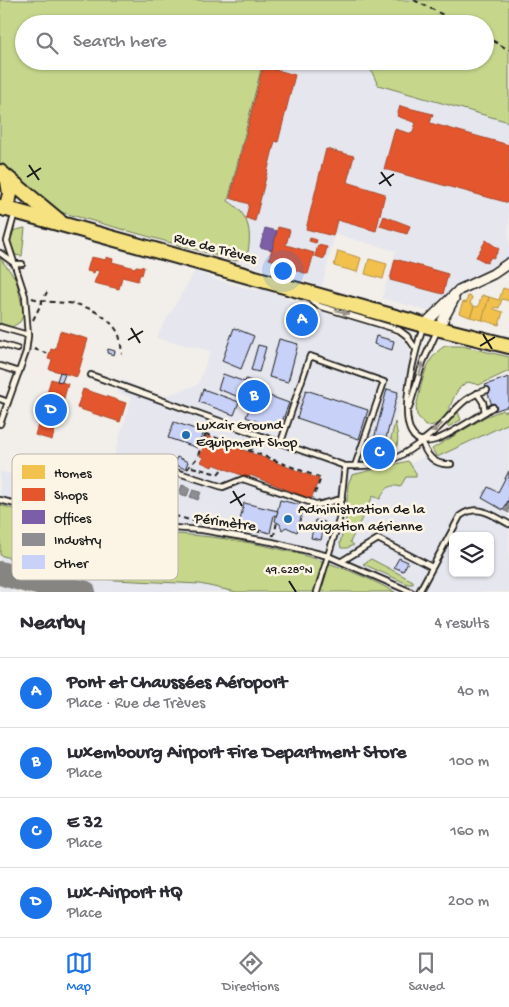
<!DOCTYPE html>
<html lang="en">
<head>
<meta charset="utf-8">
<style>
	:root { --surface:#fff; --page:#f2f2f3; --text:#2b2b33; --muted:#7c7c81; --line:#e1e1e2; --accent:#1a73e8 }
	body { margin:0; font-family:"Gochi Hand",sans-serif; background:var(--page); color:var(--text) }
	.controls { position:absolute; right:15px; bottom:15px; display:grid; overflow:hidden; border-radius:8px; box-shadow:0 1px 4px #0004 }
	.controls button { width:45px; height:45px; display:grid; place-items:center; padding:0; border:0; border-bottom:1px solid var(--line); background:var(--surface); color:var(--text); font:25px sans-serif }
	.you { position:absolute; left:282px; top:270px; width:18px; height:18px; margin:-12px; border:4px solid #fff; border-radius:50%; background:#1a73e8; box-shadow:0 0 0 8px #1a73e833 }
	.badge { display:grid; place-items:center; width:32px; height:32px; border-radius:50%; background:var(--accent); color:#fff; font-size:16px; font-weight:700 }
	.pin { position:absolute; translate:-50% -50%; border:2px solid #fff; box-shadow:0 1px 5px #0006 }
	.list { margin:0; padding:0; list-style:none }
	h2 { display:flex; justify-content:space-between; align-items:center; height:65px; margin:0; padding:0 20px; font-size:21px }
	h2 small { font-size:16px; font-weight:400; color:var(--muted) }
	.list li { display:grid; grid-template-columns:32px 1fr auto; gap:15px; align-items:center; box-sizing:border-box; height:70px; padding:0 20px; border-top:1px solid var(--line) }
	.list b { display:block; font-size:19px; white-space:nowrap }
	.list p { margin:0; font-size:16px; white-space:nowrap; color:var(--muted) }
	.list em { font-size:16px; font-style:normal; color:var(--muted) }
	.icon { flex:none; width:28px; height:28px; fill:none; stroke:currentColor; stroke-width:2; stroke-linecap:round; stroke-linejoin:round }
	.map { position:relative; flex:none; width:509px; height:592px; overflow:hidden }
	.search { position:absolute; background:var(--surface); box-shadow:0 1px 4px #0004; left:15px; right:15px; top:15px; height:55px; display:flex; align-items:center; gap:12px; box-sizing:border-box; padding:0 18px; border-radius:28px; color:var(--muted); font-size:19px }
	.sheet { height:345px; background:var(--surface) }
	nav { display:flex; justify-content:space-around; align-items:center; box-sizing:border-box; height:70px; border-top:1px solid var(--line); background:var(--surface); font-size:14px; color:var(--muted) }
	nav a { display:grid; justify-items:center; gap:2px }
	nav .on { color:var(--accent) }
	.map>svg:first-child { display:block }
</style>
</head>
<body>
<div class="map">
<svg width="509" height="592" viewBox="0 0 509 592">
	<rect width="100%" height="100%" fill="#f2eee9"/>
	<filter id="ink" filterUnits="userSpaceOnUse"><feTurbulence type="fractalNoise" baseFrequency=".02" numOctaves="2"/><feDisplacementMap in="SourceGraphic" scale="10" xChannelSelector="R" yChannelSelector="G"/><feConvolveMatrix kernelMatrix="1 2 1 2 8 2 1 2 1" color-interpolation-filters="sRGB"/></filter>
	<g filter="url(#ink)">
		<g fill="#e5e6ee" fill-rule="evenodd">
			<polygon points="263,61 348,61 370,68 378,85 509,122 509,263 466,285 435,313 382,298 396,251 335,234 322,286 236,261 248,252 228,202"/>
			<path d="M195,271L214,279L257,291L260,288L316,310L388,331L404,340L410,350V364L387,455L373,457L375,471L408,465L434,452L437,457L508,423L502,408L494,411L485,385L509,374V592H0V471L100,500L132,398L118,393L123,380L161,397L198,385L211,351L156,338ZM453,536H490V573H453Z"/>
		</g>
		<g fill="#c6d78c" stroke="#717a54">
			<path d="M0,0H509V122L378,85L370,68L348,61H485V24H24V61H263L228,201C248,213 252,230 248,252L236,261L57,211L24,189L0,164Z"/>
			<polygon points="25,228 22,256 15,255 9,240 12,231"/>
			<polygon points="0,258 16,279 24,314 20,322 12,327 0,323"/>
			<path d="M445,346H462L509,357V371L479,385L468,382C446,391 455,427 425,426L417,415L416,407C422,385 424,358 445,346Z"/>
			<polygon points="503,410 504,412 509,410 509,423 437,457 432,449 487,416"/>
			<polygon points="458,412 461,420 448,427 447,425"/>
			<path d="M395,422C397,433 401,443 393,454L387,455Z"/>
			<path d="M408,461L416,473V477H406L400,487C389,483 385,490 380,499L373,496L350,542L354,545L347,548H341L340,543L346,519L348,484L352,475Z"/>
			<path d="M0,505C28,514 56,522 85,527C123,534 163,532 202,536C268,543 336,560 395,592H236L200,584L115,580L35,566L0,555Z"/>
			<polygon points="371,559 413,581 413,584 408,584 363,564"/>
		</g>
		<g fill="#f2c14e" stroke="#b2903f">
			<polygon points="338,251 361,258 357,272 334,266"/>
			<polygon points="369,259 387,264 383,279 365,274"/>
			<polygon points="503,288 509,290 509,301 502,299 499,308 494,307 494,309 503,312 499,325 482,320 489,297 499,300"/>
			<polygon points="482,295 489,297 482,320 470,317 474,306 478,307"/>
			<polygon points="468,296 472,297 470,304 474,306 470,317 459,313 463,302 466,303"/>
		</g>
		<g fill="#e4572e" stroke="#a84529">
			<polygon points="263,66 295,75 278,142 275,141 255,221 246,218 249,204 230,198"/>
			<polygon points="400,106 433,114 430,123 509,145 509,203 384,169 395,129 412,134 416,123 397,116"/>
			<polygon points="326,149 354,156 347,182 385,194 376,231 337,220 333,236 306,229"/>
			<polygon points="384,216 410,226 407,234 380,226"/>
			<polygon points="278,227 290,230 286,245 314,253 308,274 274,264 275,261 269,259"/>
			<polygon points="310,238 317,240 316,243 309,241"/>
			<polygon points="486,240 499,249 494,258 491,257 487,263 476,257"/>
			<polygon points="318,245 327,247 324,259 315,256"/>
			<polygon points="91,257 106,260 106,257 113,259 112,262 135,268 136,266 144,267 142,275 140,274 138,281 122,277 119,289 94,283 99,271 95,270 94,273 87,271"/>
			<polygon points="395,259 448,274 443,294 390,280"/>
			<polygon points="60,331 88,339 77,377 49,369 52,360 48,359 51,349 55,350"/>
			<polygon points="51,379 68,384 52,440 35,435"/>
			<polygon points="83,389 126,403 120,422 77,408"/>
			<polygon points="207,436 319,479 311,499 250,475 249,478 213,464 212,467 201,462 203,457 200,456"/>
		</g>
		<g fill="#7b5ea7" stroke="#5e4a7d">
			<polygon points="265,228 277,231 272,250 260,247"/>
			<polygon points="291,309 316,316 312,330 287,324"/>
		</g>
		<g fill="#8d8d92" stroke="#6b6b6f">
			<polygon points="182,485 190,488 187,496 179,494"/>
			<polygon points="193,490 201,492 198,500 190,497"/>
			<polygon points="509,499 509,513 503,510"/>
		</g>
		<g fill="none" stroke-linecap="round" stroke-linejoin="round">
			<polyline stroke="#878582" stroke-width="24" points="0,573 27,581 84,592"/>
		</g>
		<g fill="#c8d2f9" stroke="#1c1c1c">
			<polygon points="234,328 254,336 241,369 222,361"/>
			<polygon points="376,336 394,341 392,350 374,344"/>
			<polygon points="279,339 298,344 288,382 269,377"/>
			<polygon points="258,345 266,347 259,372 251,370"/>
			<polygon points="108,349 115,351 114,355 107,353"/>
			<polygon points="60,372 65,374 62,382 57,381"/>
			<polygon points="223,374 245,382 246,379 259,384 256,391 289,403 279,430 246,417 252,402 218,389"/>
			<polygon points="509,377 509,406 494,411 485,385"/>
			<polygon points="203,389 239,402 234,415 199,402"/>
			<polygon points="387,389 398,392 384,446 373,443"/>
			<polygon points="306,390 368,410 359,439 297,418"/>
			<polygon points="174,422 204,432 198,448 168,438"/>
			<polygon points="246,439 255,443 252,450 243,446"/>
			<polygon points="384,448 385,455 374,457 373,450"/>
			<polygon points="177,457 188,462 185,469 174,464"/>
			<polygon points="509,471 509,499 503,510 482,498 488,487 498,492"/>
			<polygon points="280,500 304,506 297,532 286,527 282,530 280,524 275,521"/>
			<polygon points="244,503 278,511 276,516 274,515 270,533 239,525"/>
			<polygon points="315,520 325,522 321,540 311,538"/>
			<polygon points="399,558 408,562 403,571 394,567"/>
		</g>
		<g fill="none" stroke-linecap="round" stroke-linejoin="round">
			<g stroke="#1c1c1c" stroke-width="8">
				<g id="lane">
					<polyline points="0,253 15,264 22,264"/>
					<polyline points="310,299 319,306 399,330 407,336 416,349"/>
					<path d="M423,326C417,346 384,455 435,440C450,435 478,416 493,407"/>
					<polyline points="0,327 28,335"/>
					<polyline points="0,344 17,349"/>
					<polyline points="0,366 19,372"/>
					<path d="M91,375L345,466C357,466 375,467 387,462C404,456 432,435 444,422C459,406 464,397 487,390"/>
					<polyline points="477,393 483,402 485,412"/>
					<polyline points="0,399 8,402"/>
					<polyline points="409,408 423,362 437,331"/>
					<polyline points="0,424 26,352 28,336 25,296 7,241 15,212"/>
					<path d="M422,440C425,455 435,466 451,464"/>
					<polyline points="281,442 310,356 384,382 355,466"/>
					<polyline points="0,500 86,522 202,530 272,542 328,556 411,592"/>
					<polyline points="152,528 150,509 163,468 223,487 243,479 318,505 342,499"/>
					<polyline points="342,561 378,539 432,567"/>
					<polyline points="317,592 339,520 345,466"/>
					<path d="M419,592L460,516C478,503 492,515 509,524"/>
				</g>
			</g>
			<g stroke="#1c1c1c" stroke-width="12">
				<g id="street">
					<polyline points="424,325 459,290 493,274 509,263"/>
					<polyline points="438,329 454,299"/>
				</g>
			</g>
			<g stroke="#1c1c1c" stroke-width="18">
				<g id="primary">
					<polyline points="0,172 59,221"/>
					<polyline points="0,207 424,325 509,346"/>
					<polyline points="6,209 10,194 8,181"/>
				</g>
			</g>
			<g stroke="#1c1c1c" stroke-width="2" stroke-dasharray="5 4" stroke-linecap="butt">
				<polyline points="414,0 461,24"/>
				<polyline points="485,36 509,50"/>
				<path d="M32,298C45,302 54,302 67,303C85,304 107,315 117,331C121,337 121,347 122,354"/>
				<polyline points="33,320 47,292"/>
				<polyline points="34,349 49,354"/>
				<polyline points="206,434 321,478 313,498"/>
				<polyline points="192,467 218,474 223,468"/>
				<polyline points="187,469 197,458 209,425"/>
				<polyline points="109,472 117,465 125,467 128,472 129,479"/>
				<polyline points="109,473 152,486"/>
				<polyline points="157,511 201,523"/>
				<polyline points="240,529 260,532"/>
				<polyline points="272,535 274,535 277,522"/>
			</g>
			<use href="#lane" stroke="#fcf5e5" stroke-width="4.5"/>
			<use href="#street" stroke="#fcf5e5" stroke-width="9"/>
			<use href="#primary" stroke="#f7e281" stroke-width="14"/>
		</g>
		<defs><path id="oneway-solid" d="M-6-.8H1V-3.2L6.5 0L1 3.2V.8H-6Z" transform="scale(1.25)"/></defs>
		<g fill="#97938b">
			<use href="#oneway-solid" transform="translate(342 312) rotate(16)"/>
			<use href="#oneway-solid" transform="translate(421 369) rotate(-74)"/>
			<use href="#oneway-solid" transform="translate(437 428) rotate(141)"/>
		</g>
	</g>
	<path fill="none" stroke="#1c1c1c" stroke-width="2" d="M29,165L39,180M381,172L391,186M27,177L41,168M379,184L394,174M131,328L140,343M483,334L492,349M128,340L143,331M480,346L495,337M233,491L242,506M230,503L245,494M289,581L296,592"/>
	<g fill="#1f6fb2" stroke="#fcf5e5" stroke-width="2">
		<circle cx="186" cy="435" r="5"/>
		<circle cx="288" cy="519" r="5"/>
	</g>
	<g text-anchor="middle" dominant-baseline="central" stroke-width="5" stroke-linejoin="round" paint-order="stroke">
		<g font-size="15" fill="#1c1c1c" stroke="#fcf5e5">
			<text transform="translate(215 249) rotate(15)">Rue de Trèves</text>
			<text transform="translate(225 523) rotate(8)">Périmètre</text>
		</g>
		<g font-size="15" fill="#1c1c1c" stroke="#fcf5e5" text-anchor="start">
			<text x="196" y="426">Luxair Ground<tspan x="196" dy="17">Equipment Shop</tspan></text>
			<text x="298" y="510">Administration de la<tspan x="298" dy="17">navigation aérienne</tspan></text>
		</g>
	</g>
	<rect x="12" y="454" width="166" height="126" rx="8" fill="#fcf5e5" stroke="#b9b4a9" stroke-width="1"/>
	<rect x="22" y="465" width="23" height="14" fill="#f2c14e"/>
	<rect x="22" y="488" width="23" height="13" fill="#e4572e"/>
	<rect x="22" y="510" width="23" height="14" fill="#7b5ea7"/>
	<rect x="22" y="533" width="23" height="13" fill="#8d8d92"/>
	<rect x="22" y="555" width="23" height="14" fill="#c8d2f9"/>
	<g font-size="14" fill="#1c1c1c">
		<text x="54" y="477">Homes</text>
		<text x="54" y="499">Shops</text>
		<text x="54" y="522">Offices</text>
		<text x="54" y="544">Industry</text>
		<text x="54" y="567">Other</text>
	</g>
	<g font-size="12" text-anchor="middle" fill="#1c1c1c" stroke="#fcf5e5" stroke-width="5" stroke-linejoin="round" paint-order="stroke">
		<text x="289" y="573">49.628°N</text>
	</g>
</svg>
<div class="controls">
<button><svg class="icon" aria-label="layers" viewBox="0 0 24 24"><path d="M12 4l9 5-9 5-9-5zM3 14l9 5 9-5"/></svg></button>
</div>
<div class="you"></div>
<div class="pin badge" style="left:302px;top:320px">A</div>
<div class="pin badge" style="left:254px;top:396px">B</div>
<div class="pin badge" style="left:379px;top:453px">C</div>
<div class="pin badge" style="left:51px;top:410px">D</div>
<div class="search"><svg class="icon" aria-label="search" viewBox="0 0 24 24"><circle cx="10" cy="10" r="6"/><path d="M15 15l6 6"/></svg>Search here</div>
</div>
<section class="sheet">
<h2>Nearby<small>4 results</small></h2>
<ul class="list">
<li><span class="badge">A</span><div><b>Pont et Chaussées Aéroport</b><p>Place · Rue de Trèves</p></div><em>40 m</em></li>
<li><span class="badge">B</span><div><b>Luxembourg Airport Fire Department Store</b><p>Place</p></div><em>100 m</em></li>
<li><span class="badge">C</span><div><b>E 32</b><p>Place</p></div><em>160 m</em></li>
<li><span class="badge">D</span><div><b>Lux-Airport HQ</b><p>Place</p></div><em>200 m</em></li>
</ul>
</section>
<nav>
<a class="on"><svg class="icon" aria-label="map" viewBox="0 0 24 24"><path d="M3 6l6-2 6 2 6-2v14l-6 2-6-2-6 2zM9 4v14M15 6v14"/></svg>Map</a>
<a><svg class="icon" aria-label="directions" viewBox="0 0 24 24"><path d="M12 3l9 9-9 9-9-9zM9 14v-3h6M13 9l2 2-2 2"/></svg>Directions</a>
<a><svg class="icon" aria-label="saved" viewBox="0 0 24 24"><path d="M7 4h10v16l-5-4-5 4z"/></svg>Saved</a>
</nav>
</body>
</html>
